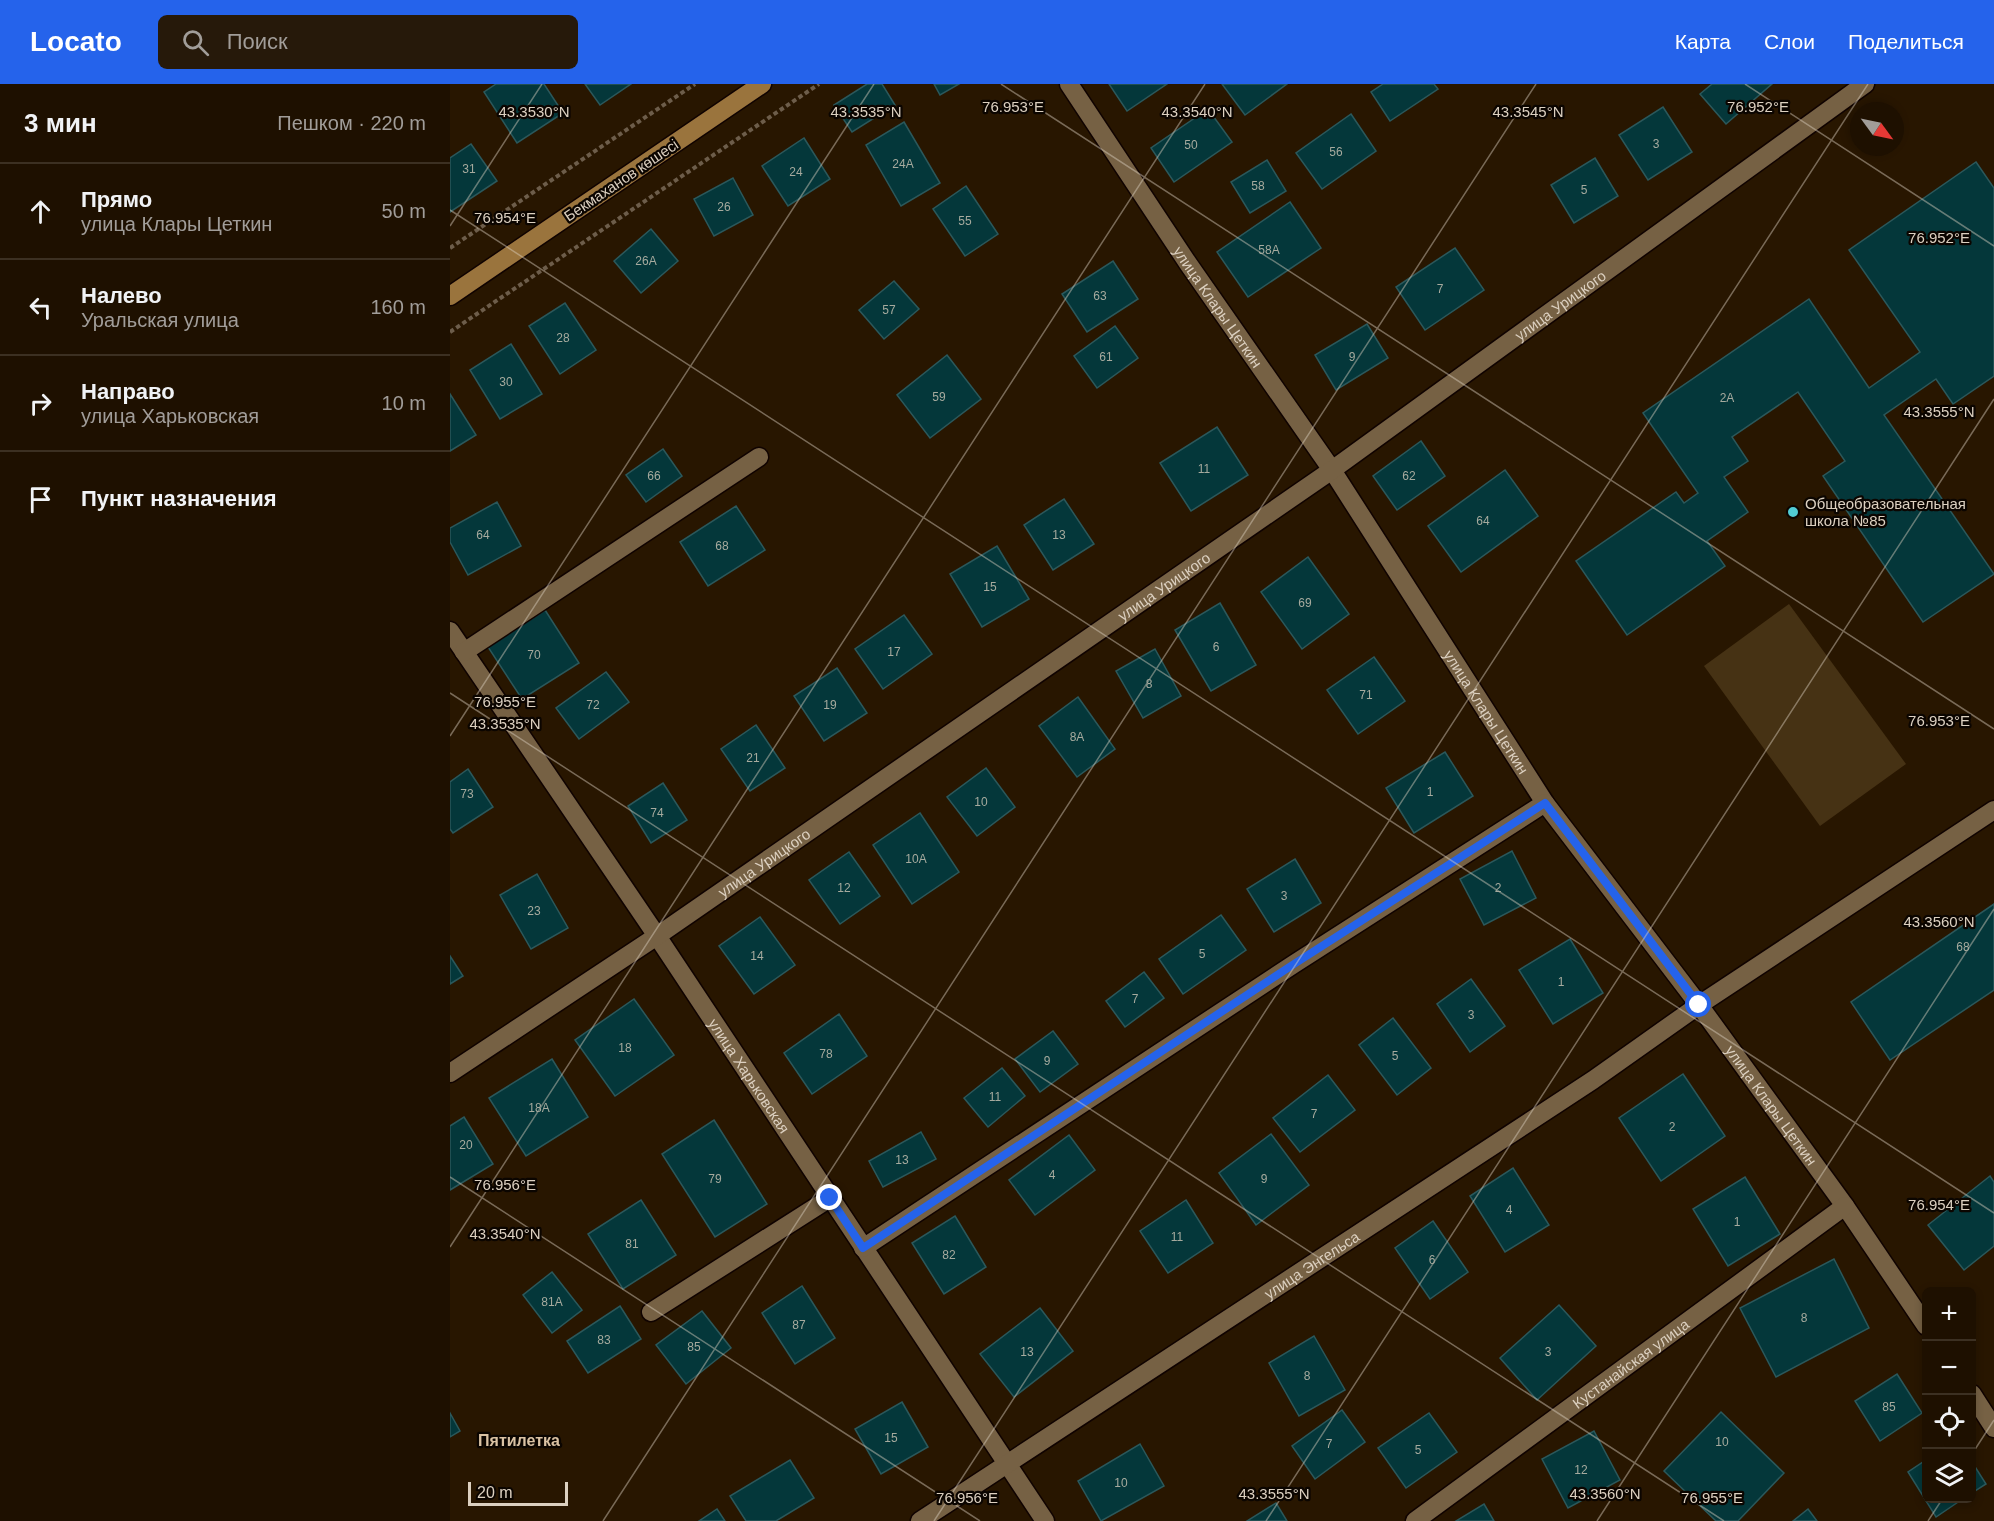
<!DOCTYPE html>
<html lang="ru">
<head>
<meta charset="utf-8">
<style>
	:root { --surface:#1e1000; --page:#26190a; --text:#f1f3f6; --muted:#a19d99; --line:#3c3022; --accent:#2563eb }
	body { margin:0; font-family:Arial,sans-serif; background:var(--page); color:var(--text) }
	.controls { position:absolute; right:18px; bottom:18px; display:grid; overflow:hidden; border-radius:9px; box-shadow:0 3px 9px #0003 }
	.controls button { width:54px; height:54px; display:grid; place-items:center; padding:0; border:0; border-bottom:2px solid var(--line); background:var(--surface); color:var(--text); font:30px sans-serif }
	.compass { position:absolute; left:1400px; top:18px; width:54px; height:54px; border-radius:50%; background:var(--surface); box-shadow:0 3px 9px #0003; rotate:123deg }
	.scale { position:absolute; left:18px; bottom:15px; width:100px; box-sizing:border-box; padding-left:6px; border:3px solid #dcd0c0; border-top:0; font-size:16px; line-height:21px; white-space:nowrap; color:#dcd0c0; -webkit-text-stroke:4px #0b0500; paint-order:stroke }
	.stop { position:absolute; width:18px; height:18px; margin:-14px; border:4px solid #2563eb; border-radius:50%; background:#fff }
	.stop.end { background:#2563eb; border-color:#fff; box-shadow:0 2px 6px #0008 }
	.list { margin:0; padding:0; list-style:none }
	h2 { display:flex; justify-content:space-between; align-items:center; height:78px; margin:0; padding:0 24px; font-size:26px }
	h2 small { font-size:20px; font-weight:400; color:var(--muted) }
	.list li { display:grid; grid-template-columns:39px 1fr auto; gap:18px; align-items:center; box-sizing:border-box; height:96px; padding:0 24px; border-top:2px solid var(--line) }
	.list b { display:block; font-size:22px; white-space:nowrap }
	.list p { margin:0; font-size:20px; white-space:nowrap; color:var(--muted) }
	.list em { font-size:20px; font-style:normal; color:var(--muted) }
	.icon { flex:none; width:33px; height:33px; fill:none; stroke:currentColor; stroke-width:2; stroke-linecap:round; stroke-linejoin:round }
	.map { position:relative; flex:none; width:1544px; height:1437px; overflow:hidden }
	header { display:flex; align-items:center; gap:36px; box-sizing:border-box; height:84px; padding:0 30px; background:var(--accent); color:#fff }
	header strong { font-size:28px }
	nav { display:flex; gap:33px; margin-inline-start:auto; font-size:21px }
	.search { width:420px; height:54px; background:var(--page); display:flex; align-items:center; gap:15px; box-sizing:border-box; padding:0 21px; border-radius:9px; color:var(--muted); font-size:22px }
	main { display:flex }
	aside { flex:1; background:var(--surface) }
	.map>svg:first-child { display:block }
</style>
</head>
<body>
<header>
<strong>Locato</strong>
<div class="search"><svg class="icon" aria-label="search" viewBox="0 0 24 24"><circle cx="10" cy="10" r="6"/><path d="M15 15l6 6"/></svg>Поиск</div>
<nav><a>Карта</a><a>Слои</a><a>Поделиться</a></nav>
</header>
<main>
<aside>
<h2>3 мин<small>Пешком · 220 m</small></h2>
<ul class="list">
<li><svg class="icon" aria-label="ahead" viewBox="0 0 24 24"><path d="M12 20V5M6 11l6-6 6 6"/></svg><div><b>Прямо</b><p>улица Клары Цеткин</p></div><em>50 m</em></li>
<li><svg class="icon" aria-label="left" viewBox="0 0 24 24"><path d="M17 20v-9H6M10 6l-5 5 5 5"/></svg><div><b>Налево</b><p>Уральская улица</p></div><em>160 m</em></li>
<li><svg class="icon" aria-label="right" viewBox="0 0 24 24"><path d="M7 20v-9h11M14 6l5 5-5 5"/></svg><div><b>Направо</b><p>улица Харьковская</p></div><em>10 m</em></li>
<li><svg class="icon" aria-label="arrive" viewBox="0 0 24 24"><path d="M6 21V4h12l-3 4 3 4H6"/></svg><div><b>Пункт назначения</b></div></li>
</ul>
</aside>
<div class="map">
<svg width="1544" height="1437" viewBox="0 0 1544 1437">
	<rect width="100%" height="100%" fill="#281600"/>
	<polygon fill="#463214" points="1339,520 1456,680 1370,742 1254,582"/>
	<g fill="#04373a" stroke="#2b585b" stroke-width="1.5">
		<polygon points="46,0 94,0 113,29 67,59 34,8"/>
		<polygon points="135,0 181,0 150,21"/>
		<polygon points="417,0 432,0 445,21 402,48 384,21"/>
		<polygon points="484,0 509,0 490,11"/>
		<polygon points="659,0 717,0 677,27"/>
		<polygon points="772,0 837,0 795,31"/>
		<polygon points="933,0 984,0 988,5 940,37 921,8"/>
		<polygon points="1262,0 1322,0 1276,40 1250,10"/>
		<polygon points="1213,23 1242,68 1198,96 1169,51"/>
		<polygon points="758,25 782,58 724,98 701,64"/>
		<polygon points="901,30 926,67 872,105 846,69"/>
		<polygon points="454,38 490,99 451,122 416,61"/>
		<polygon points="354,54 380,95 338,122 312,82"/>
		<polygon points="21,60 47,97 0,128 0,74"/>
		<polygon points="1145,74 1168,112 1124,139 1101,101"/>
		<polygon points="817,76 836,107 800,129 781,98"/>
		<polygon points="1526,78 1544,104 1544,292 1503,320 1486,295 1434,331 1544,490 1473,538 1373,392 1395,377 1348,308 1282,353 1298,377 1274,393 1298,428 1257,457 1275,482 1177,551 1126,477 1226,408 1234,419 1248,409 1193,329 1359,215 1419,304 1470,268 1399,166"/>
		<polygon points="283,94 303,131 264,152 244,115"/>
		<polygon points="516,102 548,150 515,172 483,125"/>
		<polygon points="840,118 871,164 798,213 767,168"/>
		<polygon points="201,145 228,177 191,209 164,177"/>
		<polygon points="1005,164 1034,206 975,246 946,203"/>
		<polygon points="663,177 688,215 637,248 612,210"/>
		<polygon points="444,197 469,225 434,255 409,226"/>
		<polygon points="115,219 146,266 110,290 79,242"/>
		<polygon points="917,240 938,274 886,306 865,271"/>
		<polygon points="665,242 688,274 647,304 624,272"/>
		<polygon points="61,260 92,310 50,335 20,286"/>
		<polygon points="497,271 531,315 480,354 447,311"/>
		<polygon points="0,310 26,351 0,367"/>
		<polygon points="767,343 798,391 741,427 710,379"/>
		<polygon points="971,357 995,392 947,426 923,392"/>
		<polygon points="213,365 232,392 196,418 176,391"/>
		<polygon points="1055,386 1088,432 1011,488 978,442"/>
		<polygon points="614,415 644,460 603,486 574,441"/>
		<polygon points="47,418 71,462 18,491 0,458 0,444"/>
		<polygon points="286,422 315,466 258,502 230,458"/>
		<polygon points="547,462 579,515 532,543 500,490"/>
		<polygon points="858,473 899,530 852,565 811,508"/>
		<polygon points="770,519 806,581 761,607 725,546"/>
		<polygon points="95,526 129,579 72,615 38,563"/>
		<polygon points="454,531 482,570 433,605 405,565"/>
		<polygon points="705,565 731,612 693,634 666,587"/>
		<polygon points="924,573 955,617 908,650 877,606"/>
		<polygon points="387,584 417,629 374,657 344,612"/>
		<polygon points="156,588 179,618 129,655 106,624"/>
		<polygon points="628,613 665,665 627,693 589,642"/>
		<polygon points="306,641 335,684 300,707 271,665"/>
		<polygon points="995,668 1023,712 964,749 936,704"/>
		<polygon points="536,684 565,723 527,752 497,713"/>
		<polygon points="18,685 43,723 3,749 0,745 0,698"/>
		<polygon points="213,699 237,736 201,759 178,722"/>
		<polygon points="470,729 509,788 462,820 423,761"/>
		<polygon points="1062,767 1086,814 1034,841 1010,795"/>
		<polygon points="399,768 430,812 390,840 359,796"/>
		<polygon points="845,775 871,819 824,848 797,805"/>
		<polygon points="87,790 118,844 81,865 50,811"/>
		<polygon points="1544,820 1544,906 1440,976 1401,918"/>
		<polygon points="771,831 796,866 733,910 709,875"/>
		<polygon points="310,833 345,881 304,910 269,862"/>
		<polygon points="1120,855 1153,909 1103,940 1069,886"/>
		<polygon points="0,872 13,892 0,900"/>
		<polygon points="694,888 714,914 675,943 656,917"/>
		<polygon points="1021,895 1055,942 1020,968 987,920"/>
		<polygon points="184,915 224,971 165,1012 125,956"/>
		<polygon points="389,930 417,972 362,1010 334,969"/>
		<polygon points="943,934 981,984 947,1011 909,961"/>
		<polygon points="603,947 628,980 590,1008 565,975"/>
		<polygon points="102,975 138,1033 76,1072 39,1014"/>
		<polygon points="552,984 575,1012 538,1043 514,1014"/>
		<polygon points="1233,990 1275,1052 1211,1097 1169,1034"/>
		<polygon points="878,991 905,1026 850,1068 823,1034"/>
		<polygon points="14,1033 43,1080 0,1106 0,1042"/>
		<polygon points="264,1036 317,1120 265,1153 212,1070"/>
		<polygon points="471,1048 486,1075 433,1103 419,1077"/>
		<polygon points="821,1050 859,1101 806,1141 769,1089"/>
		<polygon points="619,1051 645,1086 585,1131 559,1096"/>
		<polygon points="1063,1084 1099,1141 1055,1168 1020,1112"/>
		<polygon points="1540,1092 1544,1098 1544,1162 1514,1186 1478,1141"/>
		<polygon points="1295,1093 1330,1150 1278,1182 1243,1125"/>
		<polygon points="191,1116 226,1171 173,1205 138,1150"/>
		<polygon points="736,1116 763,1159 718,1189 690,1147"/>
		<polygon points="505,1132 536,1183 494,1210 462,1159"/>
		<polygon points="983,1137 1018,1188 980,1215 945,1164"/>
		<polygon points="1384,1175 1419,1244 1326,1293 1290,1224"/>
		<polygon points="102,1188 132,1226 102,1249 73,1211"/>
		<polygon points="352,1202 385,1254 345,1280 312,1229"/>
		<polygon points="1109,1221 1146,1262 1087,1316 1050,1274"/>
		<polygon points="170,1222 191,1255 138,1289 117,1257"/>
		<polygon points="590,1224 623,1267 564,1313 530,1270"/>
		<polygon points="252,1227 281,1264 236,1300 206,1261"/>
		<polygon points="864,1252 895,1306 849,1332 819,1279"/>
		<polygon points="1447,1290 1472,1329 1430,1357 1405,1317"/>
		<polygon points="452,1318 478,1363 431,1390 405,1345"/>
		<polygon points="892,1326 915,1358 865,1395 842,1362"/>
		<polygon points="1271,1328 1334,1389 1288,1437 1266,1437 1214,1387"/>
		<polygon points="0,1329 10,1347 0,1353"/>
		<polygon points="979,1329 1007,1368 956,1404 928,1364"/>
		<polygon points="1144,1347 1170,1396 1118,1424 1092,1375"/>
		<polygon points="690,1360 714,1402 651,1437 628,1397"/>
		<polygon points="340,1376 364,1414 326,1437 296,1437 280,1412"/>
		<polygon points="1476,1376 1476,1414 1514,1414 1486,1433 1458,1388"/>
		<polygon points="1522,1378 1536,1400 1522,1409"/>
		<polygon points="826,1419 837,1437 797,1437"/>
		<polygon points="1034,1420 1044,1437 1006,1437"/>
		<polygon points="267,1425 275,1437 249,1437"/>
		<polygon points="1358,1425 1367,1437 1343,1437"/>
	</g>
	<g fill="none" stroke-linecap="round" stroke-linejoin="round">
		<g stroke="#100300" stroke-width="21">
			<g id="street">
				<path id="s1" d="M619,0L737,178L882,386L1095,719L1249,921L1395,1122L1476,1242"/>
				<path id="s2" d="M0,547L207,852L595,1437"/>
				<polyline points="14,568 309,373"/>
				<path id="s3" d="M0,989L207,852L882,386L1415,0"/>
				<polyline points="413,1164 844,880 1095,719"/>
				<polyline points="201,1228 380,1114"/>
				<polyline points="1522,1310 1544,1344"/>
				<path id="s4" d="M470,1437L1143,996L1249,921L1544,726"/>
				<path id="s5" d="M965,1437L1395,1122"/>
			</g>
		</g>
		<g stroke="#100300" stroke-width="21">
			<polyline id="primary" points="0,212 312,0"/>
		</g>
		<g stroke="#6d5d4a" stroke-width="4" stroke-dasharray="4.5 3" stroke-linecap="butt">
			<polyline points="0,164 245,0"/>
			<polyline points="0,248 369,0"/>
		</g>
		<use href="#street" stroke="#766144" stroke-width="18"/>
		<use href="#primary" stroke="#9a743d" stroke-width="18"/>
	</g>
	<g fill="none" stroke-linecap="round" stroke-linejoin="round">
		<polyline stroke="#2563eb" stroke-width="8" points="380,1114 413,1164 844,880 1095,719 1249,921"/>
	</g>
	<path fill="none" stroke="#dcd0c0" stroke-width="1.5" stroke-opacity="0.45" d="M551,0L1544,645M1295,0L1544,162M0,126L1544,1129M0,142L92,0M0,609L1274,1437M0,652L424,0M0,1093L530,1437M0,1163L755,0M1522,1370L1544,1336M153,1437L1086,0M484,1437L1418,0M816,1437L1544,315M1147,1437L1544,825M1478,1437L1493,1414"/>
	<circle fill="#51ccd4" stroke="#0b0500" stroke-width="2" cx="1343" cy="428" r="6"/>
	<g text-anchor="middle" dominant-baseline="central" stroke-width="4.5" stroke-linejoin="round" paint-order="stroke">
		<g font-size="12" fill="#a6aa9e">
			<text x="1206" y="60">3</text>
			<text x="741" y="61">50</text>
			<text x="886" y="68">56</text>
			<text x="453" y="80">24А</text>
			<text x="19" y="85">31</text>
			<text x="346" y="88">24</text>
			<text x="808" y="102">58</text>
			<text x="1134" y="106">5</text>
			<text x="274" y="123">26</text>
			<text x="515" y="137">55</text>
			<text x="819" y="166">58А</text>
			<text x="196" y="177">26А</text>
			<text x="990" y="205">7</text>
			<text x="650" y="212">63</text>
			<text x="439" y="226">57</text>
			<text x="113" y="254">28</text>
			<text x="656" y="273">61</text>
			<text x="902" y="273">9</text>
			<text x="56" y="298">30</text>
			<text x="489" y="313">59</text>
			<text x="1277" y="314">2А</text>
			<text x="754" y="385">11</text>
			<text x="204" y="392">66</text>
			<text x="959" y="392">62</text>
			<text x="1033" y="437">64</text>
			<text x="33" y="451">64</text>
			<text x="609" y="451">13</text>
			<text x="272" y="462">68</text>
			<text x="540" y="503">15</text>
			<text x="855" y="519">69</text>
			<text x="766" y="563">6</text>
			<text x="444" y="568">17</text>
			<text x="84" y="571">70</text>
			<text x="699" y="600">8</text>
			<text x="916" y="611">71</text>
			<text x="143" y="621">72</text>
			<text x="380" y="621">19</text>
			<text x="627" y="653">8А</text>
			<text x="303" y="674">21</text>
			<text x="980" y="708">1</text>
			<text x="17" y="710">73</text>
			<text x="531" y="718">10</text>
			<text x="207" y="729">74</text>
			<text x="466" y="775">10А</text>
			<text x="394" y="804">12</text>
			<text x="1048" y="804">2</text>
			<text x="834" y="812">3</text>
			<text x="84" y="827">23</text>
			<text x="1513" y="863">68</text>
			<text x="752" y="870">5</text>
			<text x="307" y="872">14</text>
			<text x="1111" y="898">1</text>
			<text x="685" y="915">7</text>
			<text x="1021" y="931">3</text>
			<text x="175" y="964">18</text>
			<text x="376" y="970">78</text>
			<text x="945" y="972">5</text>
			<text x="597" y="977">9</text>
			<text x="545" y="1013">11</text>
			<text x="89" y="1024">18А</text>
			<text x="864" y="1030">7</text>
			<text x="1222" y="1043">2</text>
			<text x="16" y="1061">20</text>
			<text x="452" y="1076">13</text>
			<text x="602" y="1091">4</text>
			<text x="265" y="1095">79</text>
			<text x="814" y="1095">9</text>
			<text x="1059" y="1126">4</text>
			<text x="1287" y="1138">1</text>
			<text x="727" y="1153">11</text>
			<text x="182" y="1160">81</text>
			<text x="499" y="1171">82</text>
			<text x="982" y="1176">6</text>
			<text x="102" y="1218">81А</text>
			<text x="1354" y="1234">8</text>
			<text x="349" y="1241">87</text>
			<text x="154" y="1256">83</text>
			<text x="244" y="1263">85</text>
			<text x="577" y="1268">13</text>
			<text x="1098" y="1268">3</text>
			<text x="857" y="1292">8</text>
			<text x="1439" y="1323">85</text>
			<text x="441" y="1354">15</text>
			<text x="1272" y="1358">10</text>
			<text x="879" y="1360">7</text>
			<text x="968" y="1366">5</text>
			<text x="1131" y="1386">12</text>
			<text x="671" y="1399">10</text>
		</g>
		<g font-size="15" fill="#dcd0c0" stroke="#0b0500">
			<text transform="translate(171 96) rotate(-34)">Бекмаханов көшесі</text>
			<text stroke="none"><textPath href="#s3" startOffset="1350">улица Урицкого</textPath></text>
			<text stroke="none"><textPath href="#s1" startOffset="268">улица Клары Цеткин</textPath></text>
			<text stroke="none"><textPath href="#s3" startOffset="864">улица Урицкого</textPath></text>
			<text stroke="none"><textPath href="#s1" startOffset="754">улица Клары Цеткин</textPath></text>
			<text stroke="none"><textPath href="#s3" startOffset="378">улица Урицкого</textPath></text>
			<text stroke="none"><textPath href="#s2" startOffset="536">улица Харьковская</textPath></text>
			<text stroke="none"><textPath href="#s1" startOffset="1240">улица Клары Цеткин</textPath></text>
			<text stroke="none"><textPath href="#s4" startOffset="468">улица Энгельса</textPath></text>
			<text stroke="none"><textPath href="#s5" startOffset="267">Кустанайская улица</textPath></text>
		</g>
		<g font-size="15" fill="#dcd0c0" stroke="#0b0500" text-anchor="start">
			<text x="1355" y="419">Общеобразовательная<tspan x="1355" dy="17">школа №85</tspan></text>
		</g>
		<g font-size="16" font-weight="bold" fill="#dac2a3" stroke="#0b0500">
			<text x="69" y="1356">Пятилетка</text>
		</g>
	</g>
	<g font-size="15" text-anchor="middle" fill="#dcd0c0" stroke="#0b0500" stroke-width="4.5" stroke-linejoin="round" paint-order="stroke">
		<text x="563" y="28">76.953°E</text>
		<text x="1308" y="28">76.952°E</text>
		<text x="416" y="33">43.3535°N</text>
		<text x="747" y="33">43.3540°N</text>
		<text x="84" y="33">43.3530°N</text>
		<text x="1078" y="33">43.3545°N</text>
		<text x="55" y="139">76.954°E</text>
		<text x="1489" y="159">76.952°E</text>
		<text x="1489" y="333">43.3555°N</text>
		<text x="55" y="623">76.955°E</text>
		<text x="1489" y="642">76.953°E</text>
		<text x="55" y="645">43.3535°N</text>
		<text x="1489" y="843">43.3560°N</text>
		<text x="55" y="1106">76.956°E</text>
		<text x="1489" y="1126">76.954°E</text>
		<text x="55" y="1155">43.3540°N</text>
		<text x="824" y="1415">43.3555°N</text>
		<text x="1155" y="1415">43.3560°N</text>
		<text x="517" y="1419">76.956°E</text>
		<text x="1262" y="1419">76.955°E</text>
	</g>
</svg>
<div class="controls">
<button>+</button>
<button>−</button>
<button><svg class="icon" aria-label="locate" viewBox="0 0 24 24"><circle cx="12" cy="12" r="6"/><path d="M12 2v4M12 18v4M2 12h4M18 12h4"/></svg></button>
<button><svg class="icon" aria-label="layers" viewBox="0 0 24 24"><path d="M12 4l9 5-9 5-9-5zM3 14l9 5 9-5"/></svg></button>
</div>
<svg class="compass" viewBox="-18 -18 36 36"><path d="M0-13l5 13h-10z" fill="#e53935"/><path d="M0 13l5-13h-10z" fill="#a19d99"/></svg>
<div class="scale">20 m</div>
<div class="stop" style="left:1249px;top:921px"></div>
<div class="stop end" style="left:380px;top:1114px"></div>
</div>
</main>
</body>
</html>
